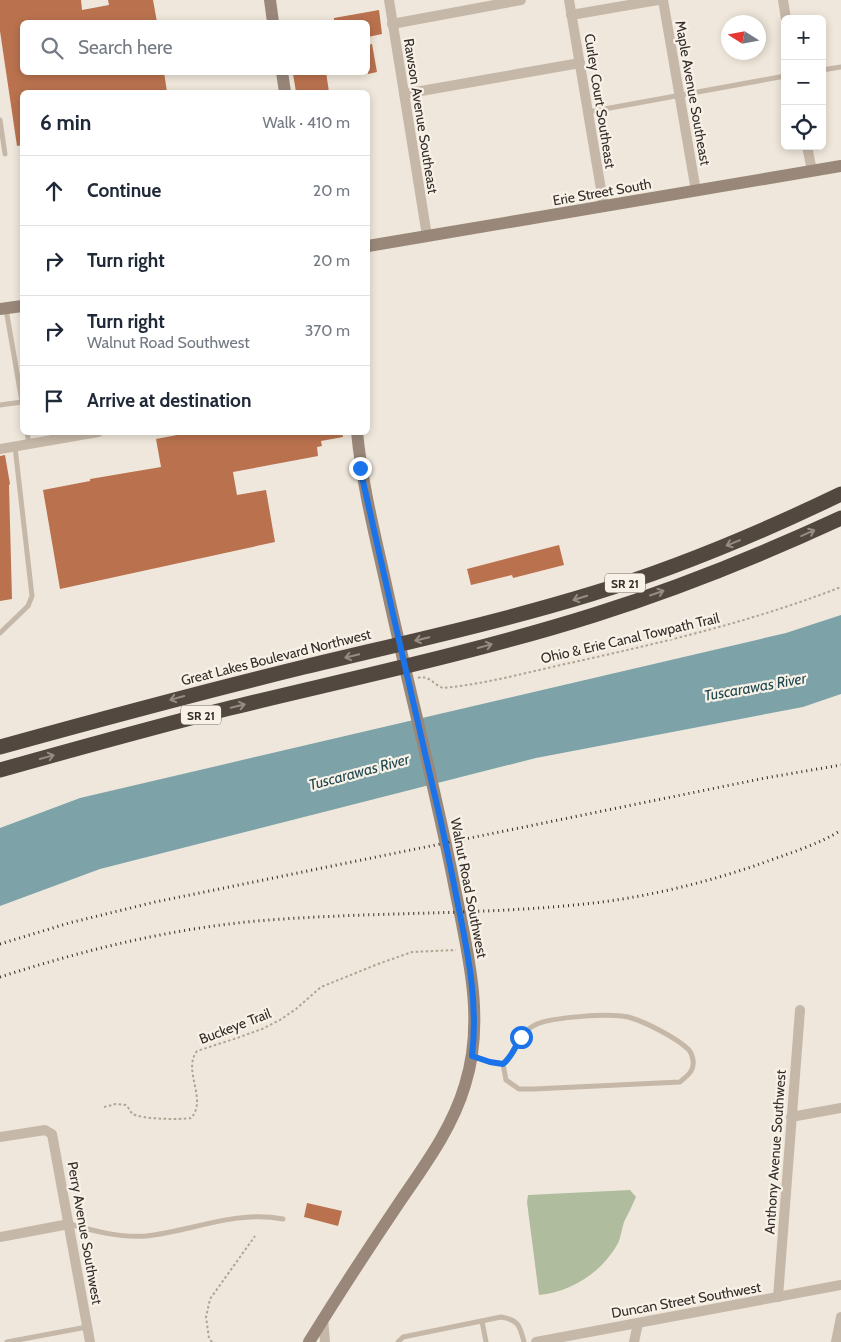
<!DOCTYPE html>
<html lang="en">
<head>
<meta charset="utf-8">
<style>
	:root { --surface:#fff; --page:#f6f6f7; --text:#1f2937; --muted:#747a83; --line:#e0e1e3 }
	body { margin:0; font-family:Cabin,sans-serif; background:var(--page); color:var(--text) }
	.controls { position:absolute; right:15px; top:15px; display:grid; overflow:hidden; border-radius:8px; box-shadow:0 2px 8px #0003 }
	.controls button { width:45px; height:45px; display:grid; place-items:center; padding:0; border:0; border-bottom:1px solid var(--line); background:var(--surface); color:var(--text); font:25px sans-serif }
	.compass { position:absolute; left:721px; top:15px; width:45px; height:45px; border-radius:50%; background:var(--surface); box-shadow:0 2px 8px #0003; rotate:281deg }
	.stop { position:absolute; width:15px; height:15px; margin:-11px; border:4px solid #1a73e8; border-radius:50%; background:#fff }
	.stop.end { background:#1a73e8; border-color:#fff; box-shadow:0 1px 5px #0008 }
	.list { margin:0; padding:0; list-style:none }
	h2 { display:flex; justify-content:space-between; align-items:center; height:65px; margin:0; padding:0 20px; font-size:21px }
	h2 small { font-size:16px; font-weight:400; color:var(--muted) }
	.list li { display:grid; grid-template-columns:32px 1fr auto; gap:15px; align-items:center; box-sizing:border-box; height:70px; padding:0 20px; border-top:1px solid var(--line) }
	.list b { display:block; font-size:19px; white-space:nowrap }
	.list p { margin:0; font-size:16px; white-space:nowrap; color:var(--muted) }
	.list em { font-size:16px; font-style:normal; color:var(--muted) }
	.icon { flex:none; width:28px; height:28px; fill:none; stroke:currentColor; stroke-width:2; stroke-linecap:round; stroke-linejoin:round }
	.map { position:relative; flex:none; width:841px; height:1342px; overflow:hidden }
	.search { position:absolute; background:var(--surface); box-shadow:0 2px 8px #0003; left:20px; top:20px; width:350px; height:55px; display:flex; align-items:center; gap:12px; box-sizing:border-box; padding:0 18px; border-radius:8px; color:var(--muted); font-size:19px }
	.panel { position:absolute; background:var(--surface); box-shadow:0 2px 8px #0003; left:20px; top:90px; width:350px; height:345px; border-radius:8px }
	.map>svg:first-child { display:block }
</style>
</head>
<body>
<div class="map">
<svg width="841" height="1342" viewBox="0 0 841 1342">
	<rect width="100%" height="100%" fill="#efe7db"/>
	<path fill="#afbc9d" d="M630,1190L636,1197C632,1206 628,1214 624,1222C622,1228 621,1235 619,1241C604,1271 572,1292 539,1295L527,1202L528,1195Z"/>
	<polygon fill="#7da3a9" points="841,615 841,694 803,707 536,758 100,869 0,906 0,828 80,798 786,633"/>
	<g fill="#ba724e">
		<polygon points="0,0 81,0 82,10 109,5 108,0 153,0 157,22 22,22 22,72 164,72 167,92 22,92 22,145 17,146 0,31"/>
		<polygon points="379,10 382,34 368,37 368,22 334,22 334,18"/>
		<polygon points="372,44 377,72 368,74 368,45"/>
		<polygon points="300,72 326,72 329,92 296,92 293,74"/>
		<polygon points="193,432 342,432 343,437 321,441 322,446 317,447 318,456 233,472 237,495 266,490 275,542 60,589 43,490 90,481 90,479 161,467 156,439"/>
		<polygon points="5,455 10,484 9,485 12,599 0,601 0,456"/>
		<polygon points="559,545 564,565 513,578 512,575 471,585 467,569"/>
		<polygon points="307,1203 342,1211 338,1226 304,1217"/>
	</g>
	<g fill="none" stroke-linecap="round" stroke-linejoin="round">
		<g stroke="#b1a393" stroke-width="2" stroke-dasharray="2.5 2.5" stroke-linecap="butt">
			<path d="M418,678C428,674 434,685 443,688C486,684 528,672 570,663C664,642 751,622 841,587"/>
			<path d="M104,1107L116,1104L126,1105C129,1108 130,1112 133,1114C140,1119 181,1120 191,1118C208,1100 182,1070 197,1051L237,1038L262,1029L280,1020L296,1009L321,987L378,964L412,952L456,950"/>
			<polyline points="212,1342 209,1338 206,1317 210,1299 255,1236"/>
		</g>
		<g stroke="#c6b8a8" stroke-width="5">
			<polyline points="822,70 841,67"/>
			<polyline points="588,112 785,76"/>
			<polyline points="0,120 5,154"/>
			<polyline points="0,405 22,402 6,309"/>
			<polyline points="27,432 29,444"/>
			<polyline points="0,633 28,606 32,596 15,447"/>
			<path d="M473,1056L490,1062L503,1064C517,1054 519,1031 537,1024C555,1017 609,1013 628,1017C644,1021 677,1038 689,1050C693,1055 695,1065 691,1071C689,1075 683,1079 680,1082L534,1089H519L506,1080L503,1064"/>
			<path d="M69,1224C94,1231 120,1238 146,1236C193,1231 234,1210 283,1219"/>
			<polyline points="482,1321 486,1342"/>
			<polyline points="7,1342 87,1327"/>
			<path d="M398,1342L403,1337L501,1317C519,1320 520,1326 524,1342"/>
		</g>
		<g stroke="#c6b8a8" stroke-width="10">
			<polyline points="389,0 427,236"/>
			<polyline points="569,0 604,207"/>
			<polyline points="663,0 696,191"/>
			<polyline points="783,0 786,19"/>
			<polyline points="571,15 658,0"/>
			<polyline points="392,24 521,0"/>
			<polyline points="404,94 580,63"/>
			<polyline points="807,146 812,171"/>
			<polyline points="0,449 98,432"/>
			<polyline points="791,1117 841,1108"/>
			<polyline points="0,1137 45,1130 52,1134 90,1342"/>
			<polyline points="0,1237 69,1224"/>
			<polyline points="778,1297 800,1010"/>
			<polyline points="323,1318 325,1342"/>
			<polyline points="536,1342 841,1285"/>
			<polyline points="634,1342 638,1323"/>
			<polyline points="836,1342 841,1317"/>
		</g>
		<g stroke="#99887a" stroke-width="12">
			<polyline points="270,0 273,22"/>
			<polyline points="282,72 285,92"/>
			<polyline points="368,246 841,166"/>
			<polyline points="0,309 22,306"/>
			<path d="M309,1342C338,1295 368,1249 399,1203C424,1166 452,1129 465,1085C486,1019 467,950 454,884C434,782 407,682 385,580C374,531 362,483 357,432"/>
		</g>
		<g stroke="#534840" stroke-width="15">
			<path d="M0,747C101,719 202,692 304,667C399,644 496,623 591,594C677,568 760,533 841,494"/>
			<path d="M0,770C75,749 150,728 226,709C349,679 473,653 594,615C679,588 761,555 841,518"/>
		</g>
		<g stroke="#332c28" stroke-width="3" stroke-dasharray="1 4" stroke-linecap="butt">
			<polyline points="0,944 69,923 155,902 765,778 841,765"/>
			<path d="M0,977C84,950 169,929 257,921C372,911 488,916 602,902C655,895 707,882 757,865C781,856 821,844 841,830"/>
		</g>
	</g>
	<defs><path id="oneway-shaft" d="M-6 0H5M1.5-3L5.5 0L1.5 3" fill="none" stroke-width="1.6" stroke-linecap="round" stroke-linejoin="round" transform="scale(1.25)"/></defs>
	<g stroke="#958c83">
		<use href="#oneway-shaft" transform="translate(808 533) rotate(-24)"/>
		<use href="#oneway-shaft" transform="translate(733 543) rotate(158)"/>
		<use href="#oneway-shaft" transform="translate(657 593) rotate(-19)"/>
		<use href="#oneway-shaft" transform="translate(580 598) rotate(163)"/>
		<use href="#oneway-shaft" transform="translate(422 639) rotate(167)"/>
		<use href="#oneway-shaft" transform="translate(485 646) rotate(-15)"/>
		<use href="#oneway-shaft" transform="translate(352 656) rotate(166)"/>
		<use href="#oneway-shaft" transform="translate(177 698) rotate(165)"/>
		<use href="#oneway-shaft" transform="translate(238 706) rotate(-13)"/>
		<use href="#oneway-shaft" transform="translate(47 757) rotate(-15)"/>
	</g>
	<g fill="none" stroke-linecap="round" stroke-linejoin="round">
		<path stroke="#1a73e8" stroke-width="6" d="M360,468C384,575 408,681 433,788C443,828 451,869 459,910C469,958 478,1006 472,1056L490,1062L503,1064C512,1057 515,1047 521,1037"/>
	</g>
	<g text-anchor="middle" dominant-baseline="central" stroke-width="4.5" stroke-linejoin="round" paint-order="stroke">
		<g fill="#f7f1e7" stroke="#6e6761" stroke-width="1">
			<rect x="605" y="573.5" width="40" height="19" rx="4"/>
			<rect x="181" y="705.5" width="40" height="19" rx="4"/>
		</g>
		<g font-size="12" font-weight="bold" fill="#332c28">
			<text x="625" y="583">SR 21</text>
			<text x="201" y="715">SR 21</text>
		</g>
		<g font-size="14" fill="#332c28" stroke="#f7f1e7">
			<text transform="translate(693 93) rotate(80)">Maple Avenue Southeast</text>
			<text transform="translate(600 101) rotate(81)">Curley Court Southeast</text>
			<text transform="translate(421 116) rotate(81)">Rawson Avenue Southeast</text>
			<text transform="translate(602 192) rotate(-10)">Erie Street South</text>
			<text transform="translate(630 638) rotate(-13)">Ohio &amp; Erie Canal Towpath Trail</text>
			<text transform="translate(276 657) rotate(-14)">Great Lakes Boulevard Northwest</text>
			<text transform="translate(469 888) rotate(79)">Walnut Road Southwest</text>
			<text transform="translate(235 1026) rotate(-21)">Buckeye Trail</text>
			<text transform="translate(775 1152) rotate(-86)">Anthony Avenue Southwest</text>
			<text transform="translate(85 1233) rotate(80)">Perry Avenue Southwest</text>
			<text transform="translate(686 1300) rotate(-10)">Duncan Street Southwest</text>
		</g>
		<g font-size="15" font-style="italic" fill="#214950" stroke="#f7f1e7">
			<text transform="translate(755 687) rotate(-10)">Tuscarawas River</text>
			<text transform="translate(359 772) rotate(-15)">Tuscarawas River</text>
		</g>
	</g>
</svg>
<div class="controls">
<button>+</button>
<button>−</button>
<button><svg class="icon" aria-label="locate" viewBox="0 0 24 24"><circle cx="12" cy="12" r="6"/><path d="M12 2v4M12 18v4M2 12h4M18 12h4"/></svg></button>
</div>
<svg class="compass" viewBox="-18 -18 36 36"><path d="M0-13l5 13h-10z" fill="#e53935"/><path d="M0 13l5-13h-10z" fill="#747a83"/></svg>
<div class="stop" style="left:521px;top:1037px"></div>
<div class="stop end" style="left:360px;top:468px"></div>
<div class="search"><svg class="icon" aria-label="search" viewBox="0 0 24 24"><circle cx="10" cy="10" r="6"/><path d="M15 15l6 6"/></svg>Search here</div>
<section class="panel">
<h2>6 min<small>Walk · 410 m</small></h2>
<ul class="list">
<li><svg class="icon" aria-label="ahead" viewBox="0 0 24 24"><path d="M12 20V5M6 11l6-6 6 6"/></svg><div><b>Continue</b></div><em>20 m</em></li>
<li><svg class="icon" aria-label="right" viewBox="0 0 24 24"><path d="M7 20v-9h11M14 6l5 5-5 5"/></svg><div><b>Turn right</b></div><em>20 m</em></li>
<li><svg class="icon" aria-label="right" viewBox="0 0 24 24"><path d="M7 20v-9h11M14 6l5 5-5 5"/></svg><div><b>Turn right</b><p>Walnut Road Southwest</p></div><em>370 m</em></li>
<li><svg class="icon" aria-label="arrive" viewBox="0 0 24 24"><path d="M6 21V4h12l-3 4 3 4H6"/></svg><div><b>Arrive at destination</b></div></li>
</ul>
</section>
</div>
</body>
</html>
